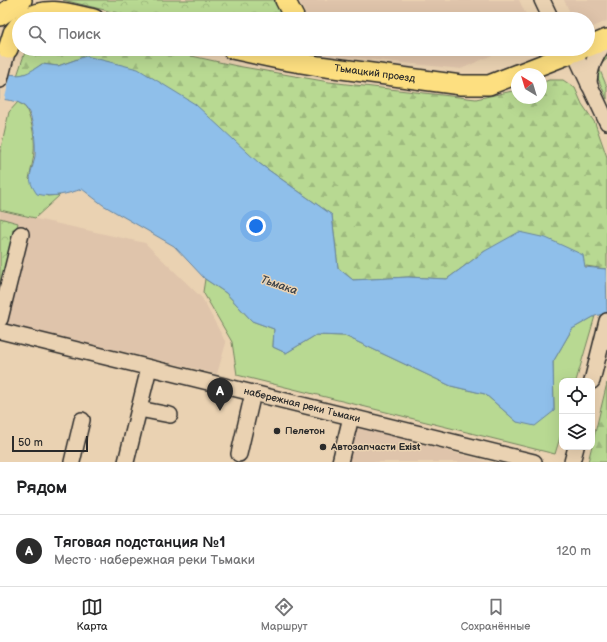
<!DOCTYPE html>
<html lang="ru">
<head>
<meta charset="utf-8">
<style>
	:root { --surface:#fff; --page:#f2f2f2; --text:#202124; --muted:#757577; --line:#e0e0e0; --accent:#2b2b2b }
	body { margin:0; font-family:"Balsamiq Sans",sans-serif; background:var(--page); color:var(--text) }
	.controls { position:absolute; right:12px; bottom:12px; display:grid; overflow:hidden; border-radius:8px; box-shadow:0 4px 16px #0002 }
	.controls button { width:36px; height:36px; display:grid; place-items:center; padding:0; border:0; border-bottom:1px solid var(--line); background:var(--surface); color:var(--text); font:20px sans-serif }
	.compass { position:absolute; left:511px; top:68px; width:36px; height:36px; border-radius:50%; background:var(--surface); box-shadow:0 4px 16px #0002; rotate:322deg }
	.scale { position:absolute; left:12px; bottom:10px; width:76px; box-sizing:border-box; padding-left:4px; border:2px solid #2b2b2b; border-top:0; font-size:11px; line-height:14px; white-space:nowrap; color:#2b2b2b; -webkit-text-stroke:3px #ead2b2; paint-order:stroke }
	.you { position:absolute; left:256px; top:226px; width:14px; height:14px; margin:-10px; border:3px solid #fff; border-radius:50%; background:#1a73e8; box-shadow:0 0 0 6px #1a73e833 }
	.badge { display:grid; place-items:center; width:26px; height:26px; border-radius:50%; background:var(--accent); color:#fff; font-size:13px; font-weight:700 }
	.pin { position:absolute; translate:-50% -33px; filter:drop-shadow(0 1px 2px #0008) }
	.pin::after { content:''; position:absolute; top:21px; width:14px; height:12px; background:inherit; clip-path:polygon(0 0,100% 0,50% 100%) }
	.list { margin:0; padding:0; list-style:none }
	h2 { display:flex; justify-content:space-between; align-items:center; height:52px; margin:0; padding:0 16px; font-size:17px }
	h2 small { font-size:13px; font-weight:400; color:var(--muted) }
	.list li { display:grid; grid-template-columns:26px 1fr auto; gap:12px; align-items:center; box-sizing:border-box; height:72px; padding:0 16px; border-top:1px solid var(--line) }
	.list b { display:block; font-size:15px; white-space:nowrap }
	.list p { margin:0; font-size:13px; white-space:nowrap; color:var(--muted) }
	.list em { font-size:13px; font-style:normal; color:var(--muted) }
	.icon { flex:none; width:22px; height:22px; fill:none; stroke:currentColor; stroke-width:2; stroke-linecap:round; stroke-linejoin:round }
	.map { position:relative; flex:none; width:607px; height:462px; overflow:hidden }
	.search { position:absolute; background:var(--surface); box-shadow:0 4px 16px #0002; left:12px; right:12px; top:12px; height:44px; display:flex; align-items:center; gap:10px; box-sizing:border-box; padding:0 14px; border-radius:22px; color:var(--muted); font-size:15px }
	.sheet { height:124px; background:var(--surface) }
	nav { display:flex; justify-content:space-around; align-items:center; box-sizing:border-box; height:56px; border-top:1px solid var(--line); background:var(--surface); font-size:11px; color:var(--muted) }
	nav a { display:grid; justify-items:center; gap:2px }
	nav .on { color:var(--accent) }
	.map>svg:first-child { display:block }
</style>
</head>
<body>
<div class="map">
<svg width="607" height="462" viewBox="0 0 607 462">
	<defs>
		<pattern id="forest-firs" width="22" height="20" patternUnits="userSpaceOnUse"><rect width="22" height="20" fill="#b8d992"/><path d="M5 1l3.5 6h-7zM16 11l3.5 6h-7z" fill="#9eba7e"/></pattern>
		<pattern id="park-crowns" width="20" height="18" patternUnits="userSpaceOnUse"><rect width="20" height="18" fill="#b8d992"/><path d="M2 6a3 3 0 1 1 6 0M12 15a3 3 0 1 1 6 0" fill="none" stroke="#9eba7e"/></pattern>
	</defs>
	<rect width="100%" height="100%" fill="#ead2b2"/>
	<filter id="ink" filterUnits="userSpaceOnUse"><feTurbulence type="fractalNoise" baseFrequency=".025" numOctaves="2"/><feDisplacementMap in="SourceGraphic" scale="8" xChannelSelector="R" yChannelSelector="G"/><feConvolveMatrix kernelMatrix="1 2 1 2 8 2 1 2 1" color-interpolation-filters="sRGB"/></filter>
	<g filter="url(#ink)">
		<g fill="#dfc4ab">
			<polygon points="299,0 519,0 528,19 308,19"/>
			<polygon points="564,0 607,0 607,21 588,29 588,19 573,19"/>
			<polygon points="321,49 506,49 461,69 330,55 324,54"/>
			<polygon points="0,211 145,243 202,298 226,343 217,374 0,322"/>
			<polygon points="355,426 489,462 346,462"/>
		</g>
		<g fill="#b8d992" stroke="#72825e">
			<polygon points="607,54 607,59 601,64 599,68 607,87 607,99 597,76 597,61"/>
			<path d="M18,102L26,108C37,136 36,150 29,179L47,196L60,195L35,218L0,210V153L9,112Z"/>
			<polygon points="205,279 226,293 252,321 274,329 273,347 286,353 316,335 345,336 451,386 485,394 517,422 554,411 553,362 572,329 595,316 576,381 562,381 562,431 555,454 237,375 232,342 203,292"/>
		</g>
		<g fill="url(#forest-firs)" stroke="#72825e">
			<polygon points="26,49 160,49 237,66 329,82 476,99 517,90 517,98 541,98 541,83 549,80 563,80 575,88 582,104 595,123 607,157 607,268 606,269 485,251 447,279 408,277 353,280 338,268 332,215 260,164 86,56 58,66 42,64 31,72 17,76"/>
			<polygon points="607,383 607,462 588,462"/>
		</g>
		<g fill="url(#park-crowns)" stroke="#72825e">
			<polygon points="63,0 275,0 285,19 142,19"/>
			<polygon points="0,218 18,223 0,296"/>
		</g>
		<path fill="#8fbfea" stroke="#67849e" d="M86,56L138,69L195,104L260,164L332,215L338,268L353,280L408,277L447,279L485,251L519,232L546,238L583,255L585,267L606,269L607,313L595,316L572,329L553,362L554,411L535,426L517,422L485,394L451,386L345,336L316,335L286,353L273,347L274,329L252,321L226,293L205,279L174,246L103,205L82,189C67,194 53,198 37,194C25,177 32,174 35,156C36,145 34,117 26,108C21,101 8,100 0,99V72C21,77 24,76 42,64L58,66Z"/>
		<polygon fill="#ead2b2" points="0,70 11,73 4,102 0,101"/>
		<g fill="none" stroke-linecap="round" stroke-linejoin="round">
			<g stroke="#2b2b2b" stroke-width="18">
				<g id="minor">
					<polyline points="542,0 551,19"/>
					<polyline points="570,49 574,52 607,122"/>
					<polyline points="0,80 8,49"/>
					<path d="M589,85C589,68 596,53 607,41"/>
					<polyline points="0,319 21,234"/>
					<path id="s1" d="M0,331L534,462"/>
					<polyline points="592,381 607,321"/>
					<polyline points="139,409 170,415"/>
					<polyline points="239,454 253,393"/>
					<polyline points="72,462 82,420"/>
					<polyline points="126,462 149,368"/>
					<polyline points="340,462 351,417"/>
					<polyline points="572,462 576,447"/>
				</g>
			</g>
			<g stroke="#2b2b2b" stroke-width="22">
				<g id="major">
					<polyline points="285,0 295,19"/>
					<polyline points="0,16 22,0"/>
					<path d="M25,19C47,5 71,14 94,19"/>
					<polyline points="588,47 607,39"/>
					<polyline points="8,49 13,33 19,25"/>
					<path id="s2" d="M232,49L283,60L319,66L461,85H489L517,74"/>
					<polyline points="518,74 582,49"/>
				</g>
			</g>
			<use href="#minor" stroke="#ead2b2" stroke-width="15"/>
			<use href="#major" stroke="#fddf80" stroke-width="19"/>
		</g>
	</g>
	<g fill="#2b2b2b" stroke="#ead2b2" stroke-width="1.5">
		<circle cx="277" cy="431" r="4"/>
		<circle cx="323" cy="447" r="4"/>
	</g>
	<g text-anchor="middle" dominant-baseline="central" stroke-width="3" stroke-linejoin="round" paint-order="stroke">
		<g font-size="10" fill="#2b2b2b" stroke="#ead2b2">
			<text stroke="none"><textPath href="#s2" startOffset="145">Тьмацкий проезд</textPath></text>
			<text stroke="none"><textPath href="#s1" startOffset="311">набережная реки Тьмаки</textPath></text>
		</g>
		<g font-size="10" font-weight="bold" fill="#2b2b2b" stroke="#ead2b2" text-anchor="start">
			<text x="285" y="431">Пелетон</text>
			<text x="331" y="447">Автозапчасти Exist</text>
		</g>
		<g font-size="11" font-style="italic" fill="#3a4148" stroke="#ead2b2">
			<text transform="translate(279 285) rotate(19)">Тьмака</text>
		</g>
	</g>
</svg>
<div class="controls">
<button><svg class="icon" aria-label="locate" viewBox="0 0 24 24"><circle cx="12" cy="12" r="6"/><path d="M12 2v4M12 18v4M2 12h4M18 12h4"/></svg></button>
<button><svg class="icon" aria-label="layers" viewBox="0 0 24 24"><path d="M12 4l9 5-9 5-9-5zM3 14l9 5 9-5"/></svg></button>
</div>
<svg class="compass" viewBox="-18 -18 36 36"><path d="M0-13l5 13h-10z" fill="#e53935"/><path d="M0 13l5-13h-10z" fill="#757577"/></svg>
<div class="scale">50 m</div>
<div class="you"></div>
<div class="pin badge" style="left:220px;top:411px">A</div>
<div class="search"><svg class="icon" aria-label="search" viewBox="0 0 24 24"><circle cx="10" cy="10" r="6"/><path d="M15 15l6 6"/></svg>Поиск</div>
</div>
<section class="sheet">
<h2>Рядом<small></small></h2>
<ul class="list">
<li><span class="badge">A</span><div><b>Тяговая подстанция №1</b><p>Место · набережная реки Тьмаки</p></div><em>120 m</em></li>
</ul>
</section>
<nav>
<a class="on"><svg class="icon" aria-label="map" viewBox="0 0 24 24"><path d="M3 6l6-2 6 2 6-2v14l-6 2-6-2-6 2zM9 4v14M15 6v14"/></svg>Карта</a>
<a><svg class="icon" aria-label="directions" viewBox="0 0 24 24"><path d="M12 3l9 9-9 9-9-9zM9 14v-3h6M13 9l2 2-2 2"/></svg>Маршрут</a>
<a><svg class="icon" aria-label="saved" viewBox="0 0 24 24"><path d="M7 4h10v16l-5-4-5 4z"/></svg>Сохранённые</a>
</nav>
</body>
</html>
